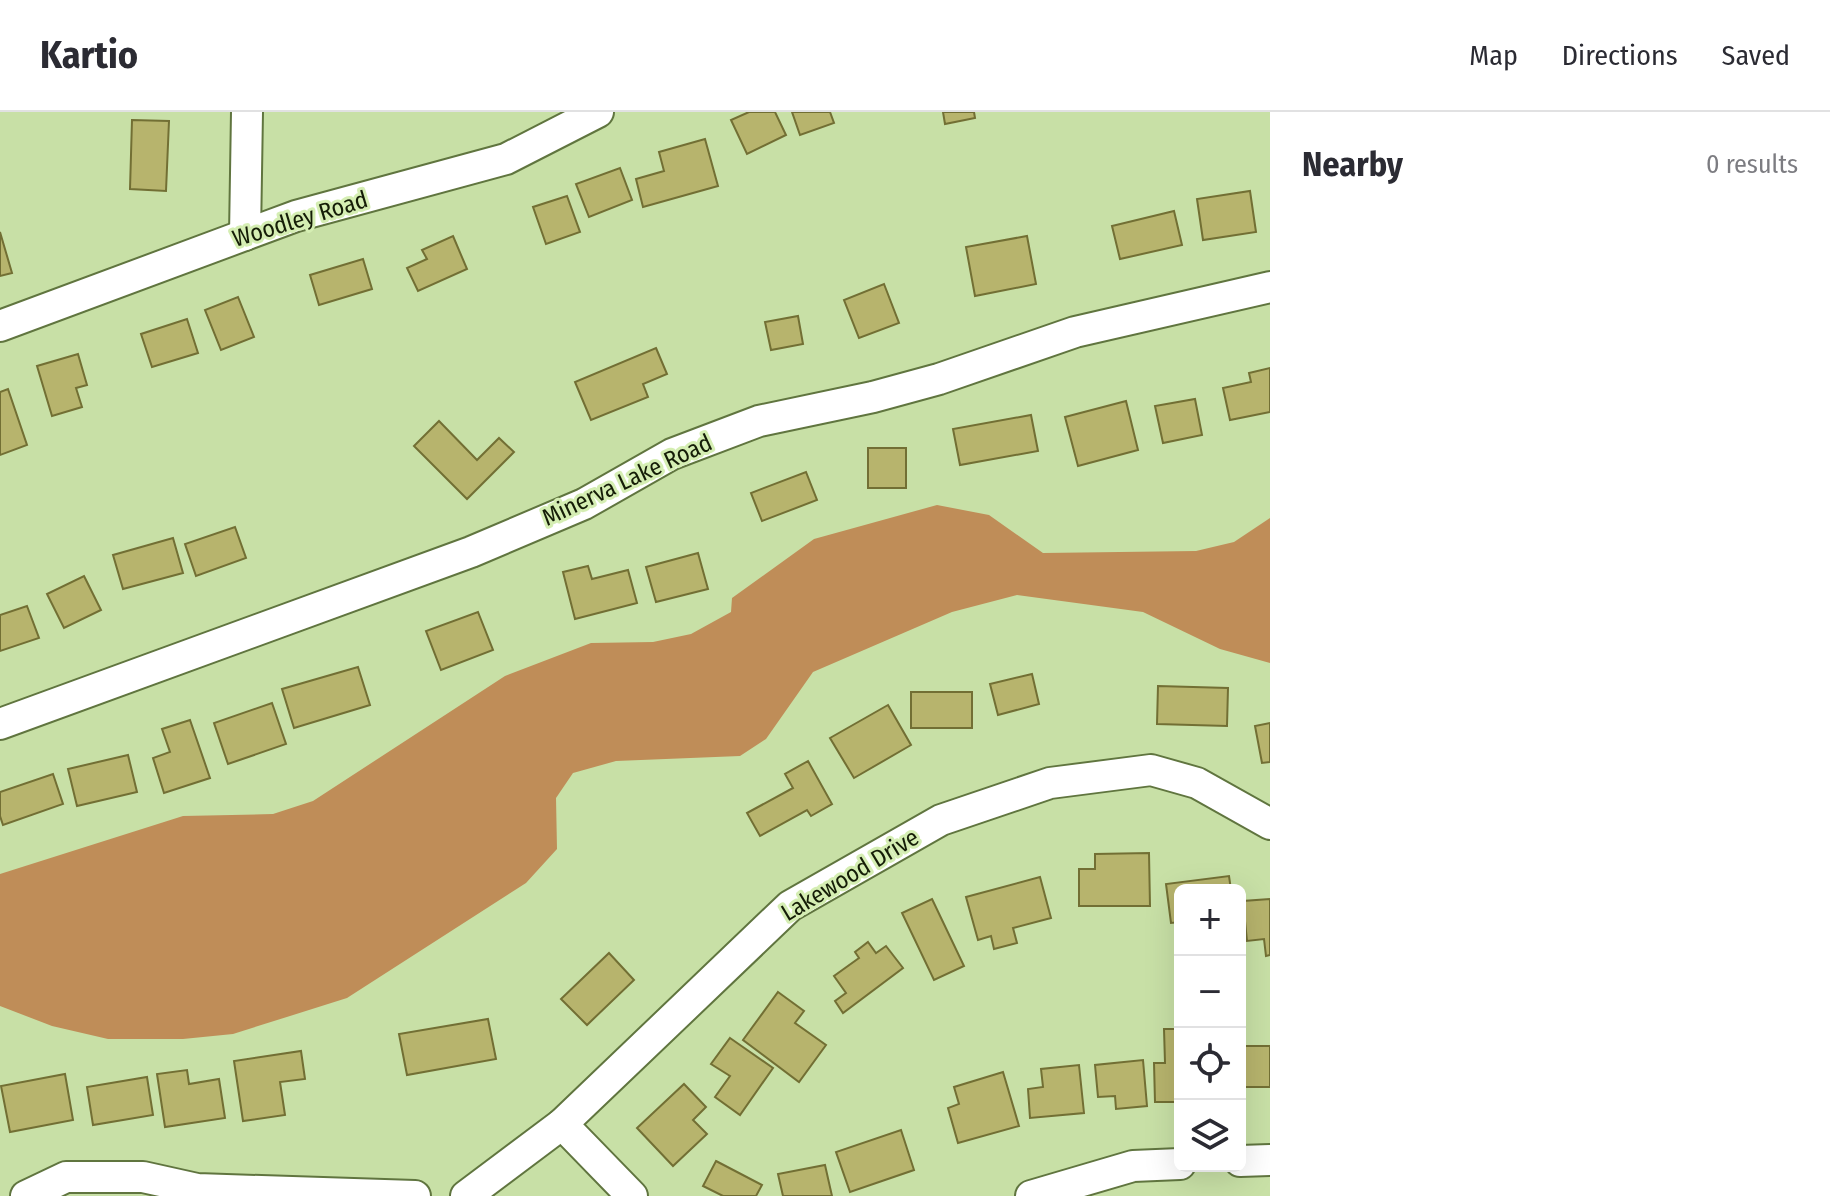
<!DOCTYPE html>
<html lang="en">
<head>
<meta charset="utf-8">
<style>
	:root { --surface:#fff; --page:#f2f2f3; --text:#2b2b33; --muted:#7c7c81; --line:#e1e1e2 }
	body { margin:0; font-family:"Fira Sans Condensed",sans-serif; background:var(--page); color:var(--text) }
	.controls { position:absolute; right:24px; bottom:24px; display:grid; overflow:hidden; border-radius:12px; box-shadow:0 8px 32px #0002 }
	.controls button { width:72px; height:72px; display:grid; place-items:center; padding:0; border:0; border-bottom:2px solid var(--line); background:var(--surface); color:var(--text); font:40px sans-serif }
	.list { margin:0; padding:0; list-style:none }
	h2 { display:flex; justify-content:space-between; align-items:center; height:104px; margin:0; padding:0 32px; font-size:34px }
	h2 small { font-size:26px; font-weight:400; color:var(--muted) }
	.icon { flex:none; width:44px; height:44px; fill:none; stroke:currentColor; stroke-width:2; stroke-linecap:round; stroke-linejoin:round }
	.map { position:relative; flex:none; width:1270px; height:1084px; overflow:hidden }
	header { display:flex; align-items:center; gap:48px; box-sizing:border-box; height:112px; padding:0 40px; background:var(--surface); border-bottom:2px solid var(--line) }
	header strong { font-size:38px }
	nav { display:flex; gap:44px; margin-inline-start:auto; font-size:28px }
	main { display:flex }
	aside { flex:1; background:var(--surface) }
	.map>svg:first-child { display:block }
</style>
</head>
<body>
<header>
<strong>Kartio</strong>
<nav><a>Map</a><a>Directions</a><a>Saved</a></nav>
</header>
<main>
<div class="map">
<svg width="1270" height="1084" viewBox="0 0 1270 1084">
	<rect width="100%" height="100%" fill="#c8e0a6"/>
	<polygon fill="#bf8d58" points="937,393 989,403 1043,441 1196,439 1234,430 1270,406 1270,551 1220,537 1143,500 1017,483 952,500 813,560 766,627 740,644 616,649 573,661 556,686 557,737 526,771 347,886 233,922 183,927 108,927 52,914 0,894 0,762 183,704 273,702 313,689 505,564 591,531 653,530 691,522 731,500 732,486 814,427"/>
	<g fill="#b7b46d" stroke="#726f34" stroke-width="2">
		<polygon points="749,0 775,0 786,23 747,42 731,8"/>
		<polygon points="792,0 830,0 834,11 800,23"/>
		<polygon points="943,0 974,0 975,6 945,12"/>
		<polygon points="132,8 169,9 166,79 130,77"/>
		<polygon points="705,27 718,74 643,95 636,67 664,59 659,40"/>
		<polygon points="620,56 632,88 589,105 576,72"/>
		<polygon points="1250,79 1256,120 1203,128 1197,87"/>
		<polygon points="567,84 580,120 546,132 533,95"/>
		<polygon points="1174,99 1182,133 1120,147 1112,114"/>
		<polygon points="0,120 12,161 0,164"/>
		<polygon points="453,124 467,157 418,179 407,156 427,147 422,138"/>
		<polygon points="1027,124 1036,172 975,184 966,135"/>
		<polygon points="363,147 372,177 319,193 310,163"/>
		<polygon points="884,172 899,211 859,226 844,188"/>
		<polygon points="238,185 254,225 221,238 205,198"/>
		<polygon points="798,204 803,232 771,238 765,210"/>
		<polygon points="187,207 198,241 152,255 141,222"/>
		<polygon points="656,236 667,262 643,272 648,285 591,308 575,270"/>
		<polygon points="78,242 87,273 76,276 82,295 52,304 37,254"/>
		<polygon points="1270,256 1270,300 1230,308 1223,276 1251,270 1249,261"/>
		<polygon points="8,277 27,333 0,343 0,280"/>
		<polygon points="1195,287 1202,323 1163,331 1155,294"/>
		<polygon points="1126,289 1138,338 1078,354 1065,305"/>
		<polygon points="1031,303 1038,339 960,353 953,317"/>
		<polygon points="439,309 477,348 499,326 514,340 467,387 414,334"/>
		<rect x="868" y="336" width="38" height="40"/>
		<polygon points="806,360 817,388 762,409 751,381"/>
		<polygon points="235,415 246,446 196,464 185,432"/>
		<polygon points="173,426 183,461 123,477 113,443"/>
		<polygon points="698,441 708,477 656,490 646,455"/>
		<polygon points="588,454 592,467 628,458 637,491 575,507 563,460"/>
		<polygon points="84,464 101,498 64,516 47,482"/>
		<polygon points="27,494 39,526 0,539 0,503"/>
		<polygon points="478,500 493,538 441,558 426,519"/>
		<polygon points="358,555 370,593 294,616 282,577"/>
		<polygon points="1032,562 1039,592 998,603 990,572"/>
		<polygon points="1158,574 1228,576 1227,614 1157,612"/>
		<rect x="911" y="580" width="61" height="36"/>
		<polygon points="272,591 286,632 228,652 214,611"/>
		<polygon points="888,593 911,633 854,666 830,626"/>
		<polygon points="190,608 210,666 164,681 153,646 170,640 162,617"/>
		<polygon points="1270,611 1270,650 1262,651 1255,614"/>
		<polygon points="128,643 137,680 77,694 68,657"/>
		<polygon points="808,649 832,692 811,704 807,698 760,724 747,701 793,676 785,662"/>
		<polygon points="53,662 63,692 3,713 0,704 0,680"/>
		<polygon points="1149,741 1150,794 1079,794 1079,757 1095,757 1095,742"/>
		<polygon points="1229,764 1231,778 1180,778 1180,810 1171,811 1166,772"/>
		<polygon points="1040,765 1051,806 1013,816 1017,831 994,837 991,824 978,828 966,785"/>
		<polygon points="932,787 964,854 934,868 902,801"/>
		<polygon points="1270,787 1270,843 1266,844 1264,827 1247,829 1243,789"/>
		<polygon points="868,830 876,841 886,834 903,856 843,901 835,889 846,881 834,864 859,846 855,840"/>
		<polygon points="609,841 634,868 587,913 561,887"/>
		<polygon points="778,880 804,899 795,911 826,933 799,970 743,928"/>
		<polygon points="488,907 496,947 407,963 399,922"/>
		<polygon points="1164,917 1180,917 1180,990 1155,990 1154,951 1165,951"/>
		<polygon points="730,926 773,956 740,1003 715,985 730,964 711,952"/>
		<rect x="1240" y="934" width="30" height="41"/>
		<polygon points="301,939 305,967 280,970 285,1003 243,1009 234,949"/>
		<polygon points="1143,948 1147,994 1116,997 1115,984 1098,985 1095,953"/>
		<polygon points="1079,953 1084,1001 1030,1006 1028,977 1043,975 1041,957"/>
		<polygon points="187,958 189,972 219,967 225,1006 165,1015 157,962"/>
		<polygon points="1003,960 1019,1014 958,1031 948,996 959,992 954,975"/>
		<polygon points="65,962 73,1008 10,1020 1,974"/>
		<polygon points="147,965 153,1003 93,1013 87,975"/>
		<polygon points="684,972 706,995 693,1008 707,1022 673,1054 637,1016"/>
		<polygon points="901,1018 914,1058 850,1080 836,1040"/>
		<polygon points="716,1049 762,1073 756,1084 723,1084 703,1074"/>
		<polygon points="825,1053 832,1084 783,1084 778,1062"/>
	</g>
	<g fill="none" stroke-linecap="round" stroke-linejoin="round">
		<g stroke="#60753f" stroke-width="34">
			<g id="minor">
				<polyline points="245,123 247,0"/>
				<polyline points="0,214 296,104 506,47 598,0"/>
				<polyline points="0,612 471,440 584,392 672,342 759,309 873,285 939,267 1075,220 1270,175"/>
				<polyline points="562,1012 632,1084"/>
				<polyline points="1240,1049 1270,1048"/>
				<polyline points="26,1084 66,1065 143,1065 197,1077 415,1084"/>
				<polyline points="466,1084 562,1012 790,794 941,708 1050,671 1151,658 1197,671 1270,712"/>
				<polyline points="1031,1084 1133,1054 1180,1052"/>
			</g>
		</g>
		<use href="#minor" stroke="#fff" stroke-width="30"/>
	</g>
	<g text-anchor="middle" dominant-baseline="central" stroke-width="6" stroke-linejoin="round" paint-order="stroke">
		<g font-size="24" fill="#151d07" stroke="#d5eeb3">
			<text transform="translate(300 107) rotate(-17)">Woodley Road</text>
			<text transform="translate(627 368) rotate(-25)">Minerva Lake Road</text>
			<text transform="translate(850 763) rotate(-31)">Lakewood Drive</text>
		</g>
	</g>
</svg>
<div class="controls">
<button>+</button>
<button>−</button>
<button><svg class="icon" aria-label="locate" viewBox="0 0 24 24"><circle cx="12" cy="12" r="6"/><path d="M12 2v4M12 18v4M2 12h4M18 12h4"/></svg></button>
<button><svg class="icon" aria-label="layers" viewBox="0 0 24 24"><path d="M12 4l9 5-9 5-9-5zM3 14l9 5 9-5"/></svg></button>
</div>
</div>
<aside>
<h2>Nearby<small>0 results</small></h2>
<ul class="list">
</ul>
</aside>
</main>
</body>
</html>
